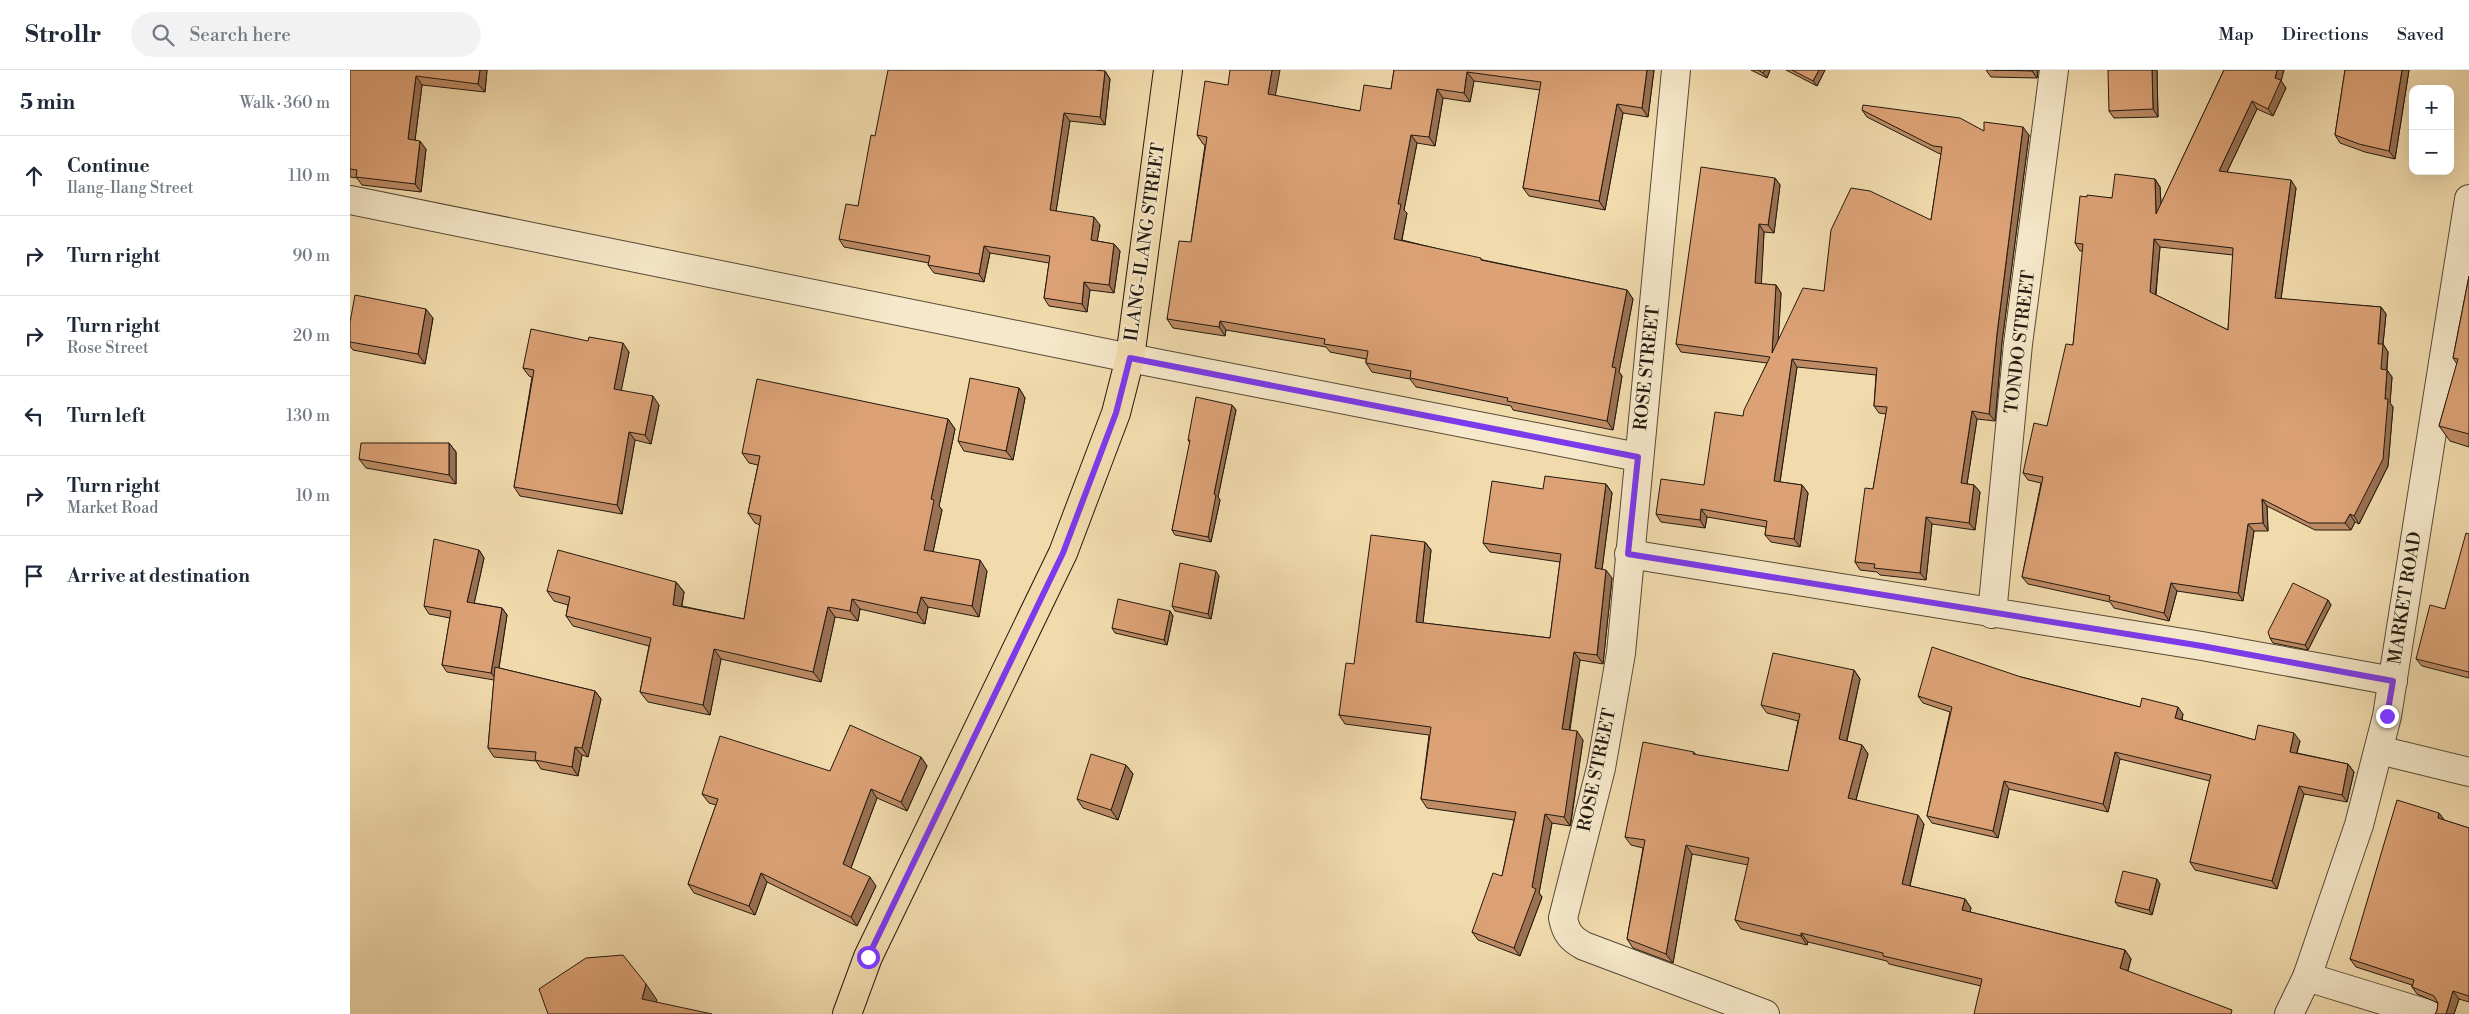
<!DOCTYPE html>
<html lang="en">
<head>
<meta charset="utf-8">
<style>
	:root { --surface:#fff; --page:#f2f2f3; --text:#1f2937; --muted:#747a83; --line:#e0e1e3 }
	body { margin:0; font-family:"Libre Bodoni",serif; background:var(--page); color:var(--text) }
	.controls { position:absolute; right:15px; top:15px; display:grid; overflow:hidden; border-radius:10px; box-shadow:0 5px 20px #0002 }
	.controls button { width:45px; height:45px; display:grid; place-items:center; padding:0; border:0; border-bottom:1px solid var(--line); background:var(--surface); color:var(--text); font:25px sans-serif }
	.stop { position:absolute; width:15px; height:15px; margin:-11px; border:4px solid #7c3aed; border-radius:50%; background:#fff }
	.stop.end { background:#7c3aed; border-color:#fff; box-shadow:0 1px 5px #0008 }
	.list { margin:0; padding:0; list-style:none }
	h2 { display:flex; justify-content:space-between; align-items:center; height:65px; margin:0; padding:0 20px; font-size:21px }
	h2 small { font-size:16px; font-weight:400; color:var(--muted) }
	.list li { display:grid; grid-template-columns:32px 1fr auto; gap:15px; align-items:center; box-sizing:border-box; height:80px; padding:0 20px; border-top:1px solid var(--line) }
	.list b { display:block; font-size:19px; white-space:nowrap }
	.list p { margin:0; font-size:16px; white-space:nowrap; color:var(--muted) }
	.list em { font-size:16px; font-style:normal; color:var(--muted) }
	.icon { flex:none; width:28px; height:28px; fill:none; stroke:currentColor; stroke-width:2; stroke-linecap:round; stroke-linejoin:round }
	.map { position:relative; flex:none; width:2119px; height:944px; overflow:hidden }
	header { display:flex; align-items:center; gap:30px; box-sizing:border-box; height:70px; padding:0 25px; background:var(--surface); border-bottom:1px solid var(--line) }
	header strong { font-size:24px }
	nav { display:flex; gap:28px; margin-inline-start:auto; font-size:18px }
	.search { width:350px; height:45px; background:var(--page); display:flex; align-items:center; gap:12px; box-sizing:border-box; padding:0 18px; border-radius:28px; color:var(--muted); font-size:19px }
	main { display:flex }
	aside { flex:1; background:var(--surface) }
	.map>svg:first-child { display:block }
</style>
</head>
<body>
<header>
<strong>Strollr</strong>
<div class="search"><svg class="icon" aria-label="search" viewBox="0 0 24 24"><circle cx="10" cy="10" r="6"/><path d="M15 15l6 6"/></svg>Search here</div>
<nav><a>Map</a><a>Directions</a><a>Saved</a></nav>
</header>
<main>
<aside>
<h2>5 min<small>Walk · 360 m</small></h2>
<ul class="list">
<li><svg class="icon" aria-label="ahead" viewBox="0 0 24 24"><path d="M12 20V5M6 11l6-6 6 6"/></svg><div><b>Continue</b><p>Ilang-Ilang Street</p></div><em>110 m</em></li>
<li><svg class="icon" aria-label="right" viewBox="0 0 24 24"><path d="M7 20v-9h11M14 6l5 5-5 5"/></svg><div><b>Turn right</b></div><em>90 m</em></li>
<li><svg class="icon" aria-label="right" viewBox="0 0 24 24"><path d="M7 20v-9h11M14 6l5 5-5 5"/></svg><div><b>Turn right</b><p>Rose Street</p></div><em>20 m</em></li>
<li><svg class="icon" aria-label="left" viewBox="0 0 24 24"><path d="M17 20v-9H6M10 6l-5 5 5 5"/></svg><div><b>Turn left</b></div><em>130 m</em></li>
<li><svg class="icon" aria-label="right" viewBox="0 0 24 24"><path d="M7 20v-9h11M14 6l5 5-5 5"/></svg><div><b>Turn right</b><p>Market Road</p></div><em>10 m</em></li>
<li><svg class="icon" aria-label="arrive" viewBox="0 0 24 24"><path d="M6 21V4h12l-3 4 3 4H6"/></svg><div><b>Arrive at destination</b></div></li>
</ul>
</aside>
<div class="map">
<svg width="2119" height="944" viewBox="0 0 2119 944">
	<rect width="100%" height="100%" fill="#f1dbad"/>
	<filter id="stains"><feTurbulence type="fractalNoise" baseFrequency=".004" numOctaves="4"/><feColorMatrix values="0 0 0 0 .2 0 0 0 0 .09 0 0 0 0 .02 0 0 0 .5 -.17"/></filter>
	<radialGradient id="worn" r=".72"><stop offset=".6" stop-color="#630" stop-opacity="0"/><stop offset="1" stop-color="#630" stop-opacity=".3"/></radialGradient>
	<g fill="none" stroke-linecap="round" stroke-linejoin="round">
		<g stroke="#564a36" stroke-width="30">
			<g id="minor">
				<path d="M1326,0L1271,583L1251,698L1213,848C1216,863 1221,869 1234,876L1415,944"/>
				<polyline points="0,130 780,288 1288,387"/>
				<polyline points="1279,484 1852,576 2043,611"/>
				<polyline points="1642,544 1668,274 1704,0"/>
				<polyline points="2029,680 2119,702"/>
				<polyline points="1957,907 2078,944"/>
				<polyline points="1939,944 1957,907 2009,755 2037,646 2119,129"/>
			</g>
		</g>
		<g stroke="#22190f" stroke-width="30">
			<polyline id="major" points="497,944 518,887 713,483 766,343 780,288 818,0"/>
		</g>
		<use href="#minor" stroke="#f6e8ca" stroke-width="28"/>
		<use href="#major" stroke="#f1dbad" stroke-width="28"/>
	</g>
	<g fill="#bd8b65" stroke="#22190f" fill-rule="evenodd">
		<polygon points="0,0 137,0 135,22 72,15 65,70 76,79 71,122 12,115 7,108 0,107"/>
		<polygon points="1044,0 1304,0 1298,47 1273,43 1255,140 1179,126 1173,118 1190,20 1124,11 1120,32 1093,28 1085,76 1067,73 1054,140 1057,143 1052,170 1133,190 1277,220 1283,229 1269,302 1272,306 1263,360 1163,340 1161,336 1066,317 1060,309 1022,302 1016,293 1016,289 980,282 976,277 876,260 875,266 823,258 817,249 841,172 855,75 853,74 847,65 925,26 1010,41 1041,19"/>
		<polygon points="1401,0 1420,0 1417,8"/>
		<polygon points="1436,0 1475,0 1467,16"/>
		<polygon points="1636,0 1688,0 1687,8 1641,7"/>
		<polygon points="1807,0 1808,47 1764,48 1759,41"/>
		<path d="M1874,0H1934L1931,11L1936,18L1923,46L1907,39L1877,102L1946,118L1931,229L2031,237L2036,244L2033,274L2038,282L2037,300L2042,307L2040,333L2043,337L2038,396L2009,454L2005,452L2001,460H1965L1917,436L1918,461H1904L1893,531L1827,521L1819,551L1764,538L1760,532L1678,514L1672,507L1691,413L1678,410L1673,403L1697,356L1723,275L1733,181H1730L1725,173L1737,127L1762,128L1805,109L1810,117L1811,134ZM1810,177L1883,185L1878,260L1806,225Z"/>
		<polygon points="1995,0 2059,0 2045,89 2015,82 1990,73 1985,65"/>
		<polygon points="755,1 760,9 755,55 720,51 706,141 750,155 747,171 764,174 770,181 764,223 740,220 737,242 699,236 694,228 699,193 640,183 634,212 584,203 578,195 579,193 494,177 489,169 508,136 525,66"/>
		<polygon points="1512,40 1634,61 1679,65 1652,272 1645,351 1627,349 1617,414 1624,415 1630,422 1625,460 1582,454 1576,510 1530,505 1527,502 1510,500 1505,492 1523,419 1536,344 1529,343 1524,336 1526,305 1447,297 1430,412 1452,415 1458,423 1450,477 1421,472 1415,465 1416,457 1357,447 1355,458 1311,452 1306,444 1354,415 1393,346 1417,293 1331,282 1326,274 1425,108 1430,115 1424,163 1414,162 1411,214 1426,215 1431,223 1428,269 1474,221 1581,150 1591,84 1588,83 1517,47"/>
		<polygon points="2119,206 2119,377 2100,371 2089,356 2107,294 2103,288"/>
		<polygon points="83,248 75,294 3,280 0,276 0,252"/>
		<polygon points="279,282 271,320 309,335 301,374 285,370 272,444 170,426 164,417 182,307 179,306 173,298"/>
		<polygon points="669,318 675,328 663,390 614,381 608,371"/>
		<polygon points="882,335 886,340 868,427 870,430 861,472 825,465 822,460 840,373 838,370"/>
		<polygon points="598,349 605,359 589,436 592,440 583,482 637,501 629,547 578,537 575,554 510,539 508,551 485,547 471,612 371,589 360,645 298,632 290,622 299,576 223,556 216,546 218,535 204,531 197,521 326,512 334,522 332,536 394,549 410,455 405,453 398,443 408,395 399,393 392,383"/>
		<polygon points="99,373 106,382 106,414 16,398 9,389"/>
		<polygon points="1256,414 1262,423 1252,499 1262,508 1253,594 1230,590 1220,660 1233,670 1221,753 1220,756 1202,753 1189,823 1192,827 1170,886 1128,870 1122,862 1152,806 1164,750 1077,738 1071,729 1079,665 995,654 989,645 1004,594 1075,472 1081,480 1073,553 1200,568 1210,492 1140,482 1133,473 1193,419"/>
		<polygon points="2119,464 2119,608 2072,596 2066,589 2095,539"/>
		<polygon points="129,480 134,488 124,533 152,538 157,545 149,598 245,621 251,629 238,687 232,685 228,706 191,699 186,691 144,687 138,678 144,610 97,602 92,595 100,548 79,544 74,536"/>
		<polygon points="869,506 861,549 825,541 822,536"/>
		<polygon points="1978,530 1981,535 1958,580 1923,573 1920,568"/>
		<polygon points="820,541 823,546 817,575 765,563 762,558"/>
		<polygon points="1504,600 1510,609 1497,671 1512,675 1518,684 1506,730 1574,754 1560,816 1615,829 1621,838 1620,842 1775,880 1781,889 1778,901 1631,916 1539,894 1537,891 1458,872 1457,875 1391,859 1385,850 1398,795 1342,784 1323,893 1283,878 1277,869 1293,778 1281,775 1275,767 1344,682 1346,685 1438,701 1448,651 1417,643 1411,635"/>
		<polygon points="1671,607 1790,637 1833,644 1832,650 1905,670 1950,671 1947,683 1998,694 2004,702 1997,732 1954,724 1927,819 1845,800 1840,792 1860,711 1770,689 1758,742 1659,719 1648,768 1582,753 1577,746 1600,642 1573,633 1568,626"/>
		<polygon points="571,687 577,696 557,741 527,728 501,798 526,816 507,856 417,812 405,845 344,823 338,814 366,735 359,733 352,724 480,701"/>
		<polygon points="776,695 783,704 768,750 733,738 727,729"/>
		<polygon points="2089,743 2094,750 2119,758 2119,932 2109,929 2104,944 2085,944 2087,941 2088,933 2067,924 2062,917 2062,915 2006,897 2000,889"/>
		<polygon points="1810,814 1802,845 1768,836 1765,832"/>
	</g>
	<g fill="#9a7153" stroke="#22190f">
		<polygon points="130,0 137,0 135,22 128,14"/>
		<polygon points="922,0 930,0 924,33 918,24"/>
		<polygon points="1297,0 1304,0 1298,47 1292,38"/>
		<polygon points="1415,0 1420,0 1417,8 1413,3"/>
		<polygon points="1469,0 1475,0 1467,16 1463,11"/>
		<polygon points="1682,0 1688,0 1687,8 1682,1"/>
		<polygon points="1802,0 1807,0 1808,47 1803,39"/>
		<polygon points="1927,0 1934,0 1931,11 1936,18 1923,46 1918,39"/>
		<polygon points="2052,0 2059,0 2045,89 2039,81"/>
		<polygon points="755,1 760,9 755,55 750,47"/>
		<polygon points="1117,2 1124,11 1120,32 1114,23"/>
		<polygon points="66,6 72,15 64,78 58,69"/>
		<polygon points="1087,19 1093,28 1085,76 1079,67"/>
		<polygon points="1902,31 1907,39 1874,108 1869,101"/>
		<polygon points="1267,34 1273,43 1255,140 1249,131"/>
		<polygon points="714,43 720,51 705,148 700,140"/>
		<polygon points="1673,57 1679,65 1652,272 1645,351 1639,344 1647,264"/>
		<polygon points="1061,65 1067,73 1054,140 1057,143 1050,178 1044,169 1048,134"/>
		<polygon points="70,71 76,79 71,122 65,114"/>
		<polygon points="1425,108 1430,115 1424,163 1418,155"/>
		<polygon points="1805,109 1810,117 1812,152 1806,144"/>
		<polygon points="1941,110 1946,118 1930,236 1925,228"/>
		<polygon points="744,147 750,155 746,178 741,170"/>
		<polygon points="1409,154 1414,162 1411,221 1405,213"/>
		<polygon points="1804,169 1810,177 1805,229 1800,222"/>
		<polygon points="764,174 770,181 764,223 759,215"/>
		<polygon points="634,176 640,183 634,212 629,204"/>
		<polygon points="734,212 740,220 737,242 732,234"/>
		<polygon points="1426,215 1431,223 1427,291 1422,283"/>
		<polygon points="1277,220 1283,229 1269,302 1272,306 1263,360 1257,351 1262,297"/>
		<polygon points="2031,237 2036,244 2033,274 2038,282 2036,307 2031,299 2028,274"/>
		<polygon points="76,239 83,248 75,294 68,284"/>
		<polygon points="870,251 876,260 875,266 869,257"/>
		<polygon points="273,273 279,282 270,327 264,319"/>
		<polygon points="1442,289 1447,297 1429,418 1424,411"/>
		<polygon points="2037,300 2042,307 2040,333 2043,337 2038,396 2009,454 2004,446 2035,329"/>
		<polygon points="669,318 675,328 663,390 656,381"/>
		<polygon points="303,326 309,335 301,374 295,365"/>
		<polygon points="882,335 886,340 868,427 870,430 861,472 858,467 864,424"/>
		<polygon points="1622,341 1627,349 1616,420 1611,413"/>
		<polygon points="598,349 605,359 589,436 592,440 581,491 574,480 581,429"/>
		<polygon points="279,362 285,370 272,444 267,435"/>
		<polygon points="99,373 106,382 106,414 99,405"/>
		<polygon points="1256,414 1262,423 1251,507 1245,498"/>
		<polygon points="1452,415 1458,423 1450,477 1444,469"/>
		<polygon points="1624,415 1630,422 1625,460 1619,453"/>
		<polygon points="1912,429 1917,436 1918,461 1913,453"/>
		<polygon points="1351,439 1357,447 1355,458 1350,450"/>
		<polygon points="2000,444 2005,452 2001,460 1995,453"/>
		<polygon points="1576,447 1582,454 1576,510 1570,503"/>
		<polygon points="1898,454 1904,461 1893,531 1888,523"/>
		<polygon points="1075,472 1081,480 1072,561 1066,552"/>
		<polygon points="129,480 134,488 123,539 117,532"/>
		<polygon points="630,490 637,501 629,547 622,536"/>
		<polygon points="1256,500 1262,508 1253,594 1247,585"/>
		<polygon points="866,501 869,506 861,549 858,544"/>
		<polygon points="326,512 334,522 330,545 323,535"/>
		<polygon points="1821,513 1827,521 1819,551 1814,543"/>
		<polygon points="571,527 578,537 575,554 567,543"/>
		<polygon points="502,529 510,539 508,551 500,541"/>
		<polygon points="1978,530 1981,535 1958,580 1955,575"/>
		<polygon points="478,537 485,547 471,612 463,602"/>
		<polygon points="152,538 157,545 147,610 141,603"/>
		<polygon points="820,541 823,546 817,575 814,570"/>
		<polygon points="364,579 371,589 360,645 353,635"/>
		<polygon points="1224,582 1230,590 1218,667 1212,659"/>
		<polygon points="1504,600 1510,609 1495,678 1489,669"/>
		<polygon points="245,621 251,629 238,687 232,678"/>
		<polygon points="1828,637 1833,644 1830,656 1825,648"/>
		<polygon points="1227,661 1233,670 1220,756 1214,747"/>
		<polygon points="1944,663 1950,671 1945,689 1940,682"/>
		<polygon points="1512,675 1518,684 1504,737 1498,728"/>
		<polygon points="225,677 232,685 228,706 222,697"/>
		<polygon points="1765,682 1770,689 1758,742 1753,734"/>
		<polygon points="571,687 577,696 557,741 551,732"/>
		<polygon points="1998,694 2004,702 1997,732 1992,725"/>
		<polygon points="776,695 783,704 768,750 761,740"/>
		<polygon points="1654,711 1659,719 1648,768 1643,761"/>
		<polygon points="1949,716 1954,724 1927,819 1922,811"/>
		<polygon points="521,719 527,728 499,803 493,794"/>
		<polygon points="2089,743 2095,751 2088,748"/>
		<polygon points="1195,744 1202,753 1189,823 1192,827 1170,886 1164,878 1182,817"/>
		<polygon points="1568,745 1574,754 1558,823 1552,814"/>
		<polygon points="1336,775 1342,784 1323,893 1316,884"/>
		<polygon points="411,803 417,812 405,845 399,836"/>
		<polygon points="520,807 526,816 507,856 501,847"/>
		<polygon points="1807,809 1810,814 1802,845 1799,840"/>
		<polygon points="1615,829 1621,838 1618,849 1612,840"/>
		<polygon points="1451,863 1458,872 1457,875 1451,866"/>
		<polygon points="1775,880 1781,889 1776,907 1770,898"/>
		<polygon points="296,914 307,930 304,944 292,929"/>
		<polygon points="2103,921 2109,929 2104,944 2096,944"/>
	</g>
	<g fill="#dca276" stroke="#22190f" fill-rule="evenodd">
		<polygon points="0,0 130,0 128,14 66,6 58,69 70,71 65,114 6,107 7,100 0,99"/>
		<polygon points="538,0 744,0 755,1 750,47 714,43 700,140 744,147 741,170 764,174 759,215 734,212 732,234 694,228 700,186 634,176 629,204 578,195 580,186 489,169 496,134 508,136 521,65 525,66"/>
		<polygon points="880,0 922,0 918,24 1010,41 1014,15 1041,19 1044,0 1297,0 1292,38 1267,34 1249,131 1173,118 1191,12 1117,2 1114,23 1087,19 1079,67 1061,65 1048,134 1051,134 1044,169 1131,188 1131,190 1277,220 1262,297 1266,298 1257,351 1157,331 1158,328 1060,308 1061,301 1016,293 1018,281 974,274 975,269 870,251 869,257 817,249 829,171 841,172 857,67 847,65 855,11 878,15"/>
		<polygon points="1408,0 1415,0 1413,3"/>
		<polygon points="1442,0 1469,0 1463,11"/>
		<polygon points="1643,0 1682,0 1682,1"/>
		<polygon points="1758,0 1802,0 1803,39 1759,41"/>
		<path d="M1874,0H1927L1925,8L1931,10L1918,39L1902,31L1869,101L1941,110L1925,228L2031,237L2028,274H2033L2031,299L2037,300L2035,329H2038L2033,389L2004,446L2000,444L1995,453H1959L1912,429L1913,453L1898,454L1888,523L1821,513L1814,543L1759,530L1760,526L1672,507L1693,407L1673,403L1684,353L1697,356L1716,274L1723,275L1733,174L1725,173L1730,126L1737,127V125L1762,128L1765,104L1805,109L1806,144ZM1804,169L1883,178L1878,260L1800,222Z"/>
		<polygon points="1995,0 2052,0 2039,81 2009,74 1985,65"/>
		<polygon points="1513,35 1610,48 1634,61 1634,52 1673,57 1647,264 1639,344 1622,341 1611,413 1624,415 1619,453 1576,447 1570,503 1524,498 1525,494 1505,492 1515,418 1523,419 1537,337 1524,336 1527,298 1442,289 1424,411 1452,415 1444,469 1415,465 1417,451 1351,439 1350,450 1306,444 1311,409 1354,415 1365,342 1393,346 1394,340 1420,287 1326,274 1351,97 1425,108 1418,155 1409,154 1405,213 1426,215 1422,283 1453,218 1474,221 1481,160 1501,118 1520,121 1581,150 1592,77 1583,76 1512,40"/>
		<polygon points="2119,206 2119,364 2089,356 2108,289 2103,288"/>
		<polygon points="5,225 76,239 68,284 0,272 0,252"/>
		<polygon points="181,259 238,271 239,267 273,273 264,319 303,326 295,365 279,362 267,435 164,417 184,300 173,298"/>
		<polygon points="620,308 669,318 656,381 608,371"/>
		<polygon points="407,309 598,349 581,429 584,430 574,480 630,490 622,536 571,527 567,543 502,529 500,541 478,537 463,602 364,579 353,635 290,622 301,568 216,546 220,527 197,521 208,480 326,512 323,535 394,549 411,446 398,443 410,386 392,383"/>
		<polygon points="846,327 882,335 864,424 866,425 858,467 822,460 840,370 838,370"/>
		<polygon points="11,373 99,373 99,405 9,389"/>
		<polygon points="1195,406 1256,414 1245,498 1256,500 1247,585 1224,582 1212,659 1227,661 1215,744 1214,747 1195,744 1182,817 1186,819 1164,878 1122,862 1143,803 1152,806 1166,742 1071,729 1081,657 989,645 996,593 1004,594 1021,465 1075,472 1066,552 1200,568 1211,484 1133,473 1142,411 1193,419"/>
		<polygon points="2116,463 2119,464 2119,602 2066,589 2080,535 2095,539"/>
		<polygon points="84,469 129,480 117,532 152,538 141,603 92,595 101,541 74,536"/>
		<polygon points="830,493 866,501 858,544 822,536"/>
		<polygon points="1943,513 1978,530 1955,575 1920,568 1918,562"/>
		<polygon points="768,529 820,541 814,570 762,558"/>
		<polygon points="1582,577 1671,607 1790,637 1792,628 1828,637 1825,648 1905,670 1908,655 1944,663 1940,682 1998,694 1992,725 1949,716 1922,811 1840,792 1861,705 1765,682 1753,734 1654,711 1643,761 1577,746 1602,637 1568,626"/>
		<polygon points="1423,583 1504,600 1489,669 1512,675 1498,728 1568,745 1552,814 1615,829 1612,840 1775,880 1770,898 1882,940 1881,944 1624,944 1632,909 1533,886 1533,883 1451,863 1451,866 1385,850 1399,788 1336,775 1316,884 1277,869 1295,770 1275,767 1293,672 1344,682 1343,684 1438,701 1450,644 1411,635"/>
		<polygon points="145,597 245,621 232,678 225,677 222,697 185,690 186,682 138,678"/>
		<polygon points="500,655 571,687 551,732 521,719 493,794 520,807 501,847 411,803 399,836 338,814 368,729 352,724 370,666 480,701"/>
		<polygon points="741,684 776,695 761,740 727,729"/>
		<polygon points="2047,730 2089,743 2088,748 2119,758 2119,926 2103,921 2096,944 2085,944 2087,941 2088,933 2084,926 2062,917 2064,910 2000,889"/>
		<polygon points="1773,801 1807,809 1799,840 1765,832"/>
		<polygon points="273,885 296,914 292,929 362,944 198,944 189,919 236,888"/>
	</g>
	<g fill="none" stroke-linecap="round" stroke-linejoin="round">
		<polyline stroke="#7c3aed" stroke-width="6" points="518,887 713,483 766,343 780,288 1288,387 1278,484 1852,576 2043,611 2037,646"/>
	</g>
	<g text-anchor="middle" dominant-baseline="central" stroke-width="4" stroke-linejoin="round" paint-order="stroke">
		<g font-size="18" fill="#22190f" stroke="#f6e8ca">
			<text transform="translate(795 172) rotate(-82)">ILANG-ILANG STREET</text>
			<text transform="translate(1670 272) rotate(-83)">TONDO STREET</text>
			<text transform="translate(1297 298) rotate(-84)">ROSE STREET</text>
			<text transform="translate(2055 528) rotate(-81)">MARKET ROAD</text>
			<text transform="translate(1247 700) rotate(-78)">ROSE STREET</text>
		</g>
	</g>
	<rect width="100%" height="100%" filter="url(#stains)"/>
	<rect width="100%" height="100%" fill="url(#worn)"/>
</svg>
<div class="controls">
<button>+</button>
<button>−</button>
</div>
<div class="stop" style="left:518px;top:887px"></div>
<div class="stop end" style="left:2037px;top:646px"></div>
</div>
</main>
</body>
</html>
